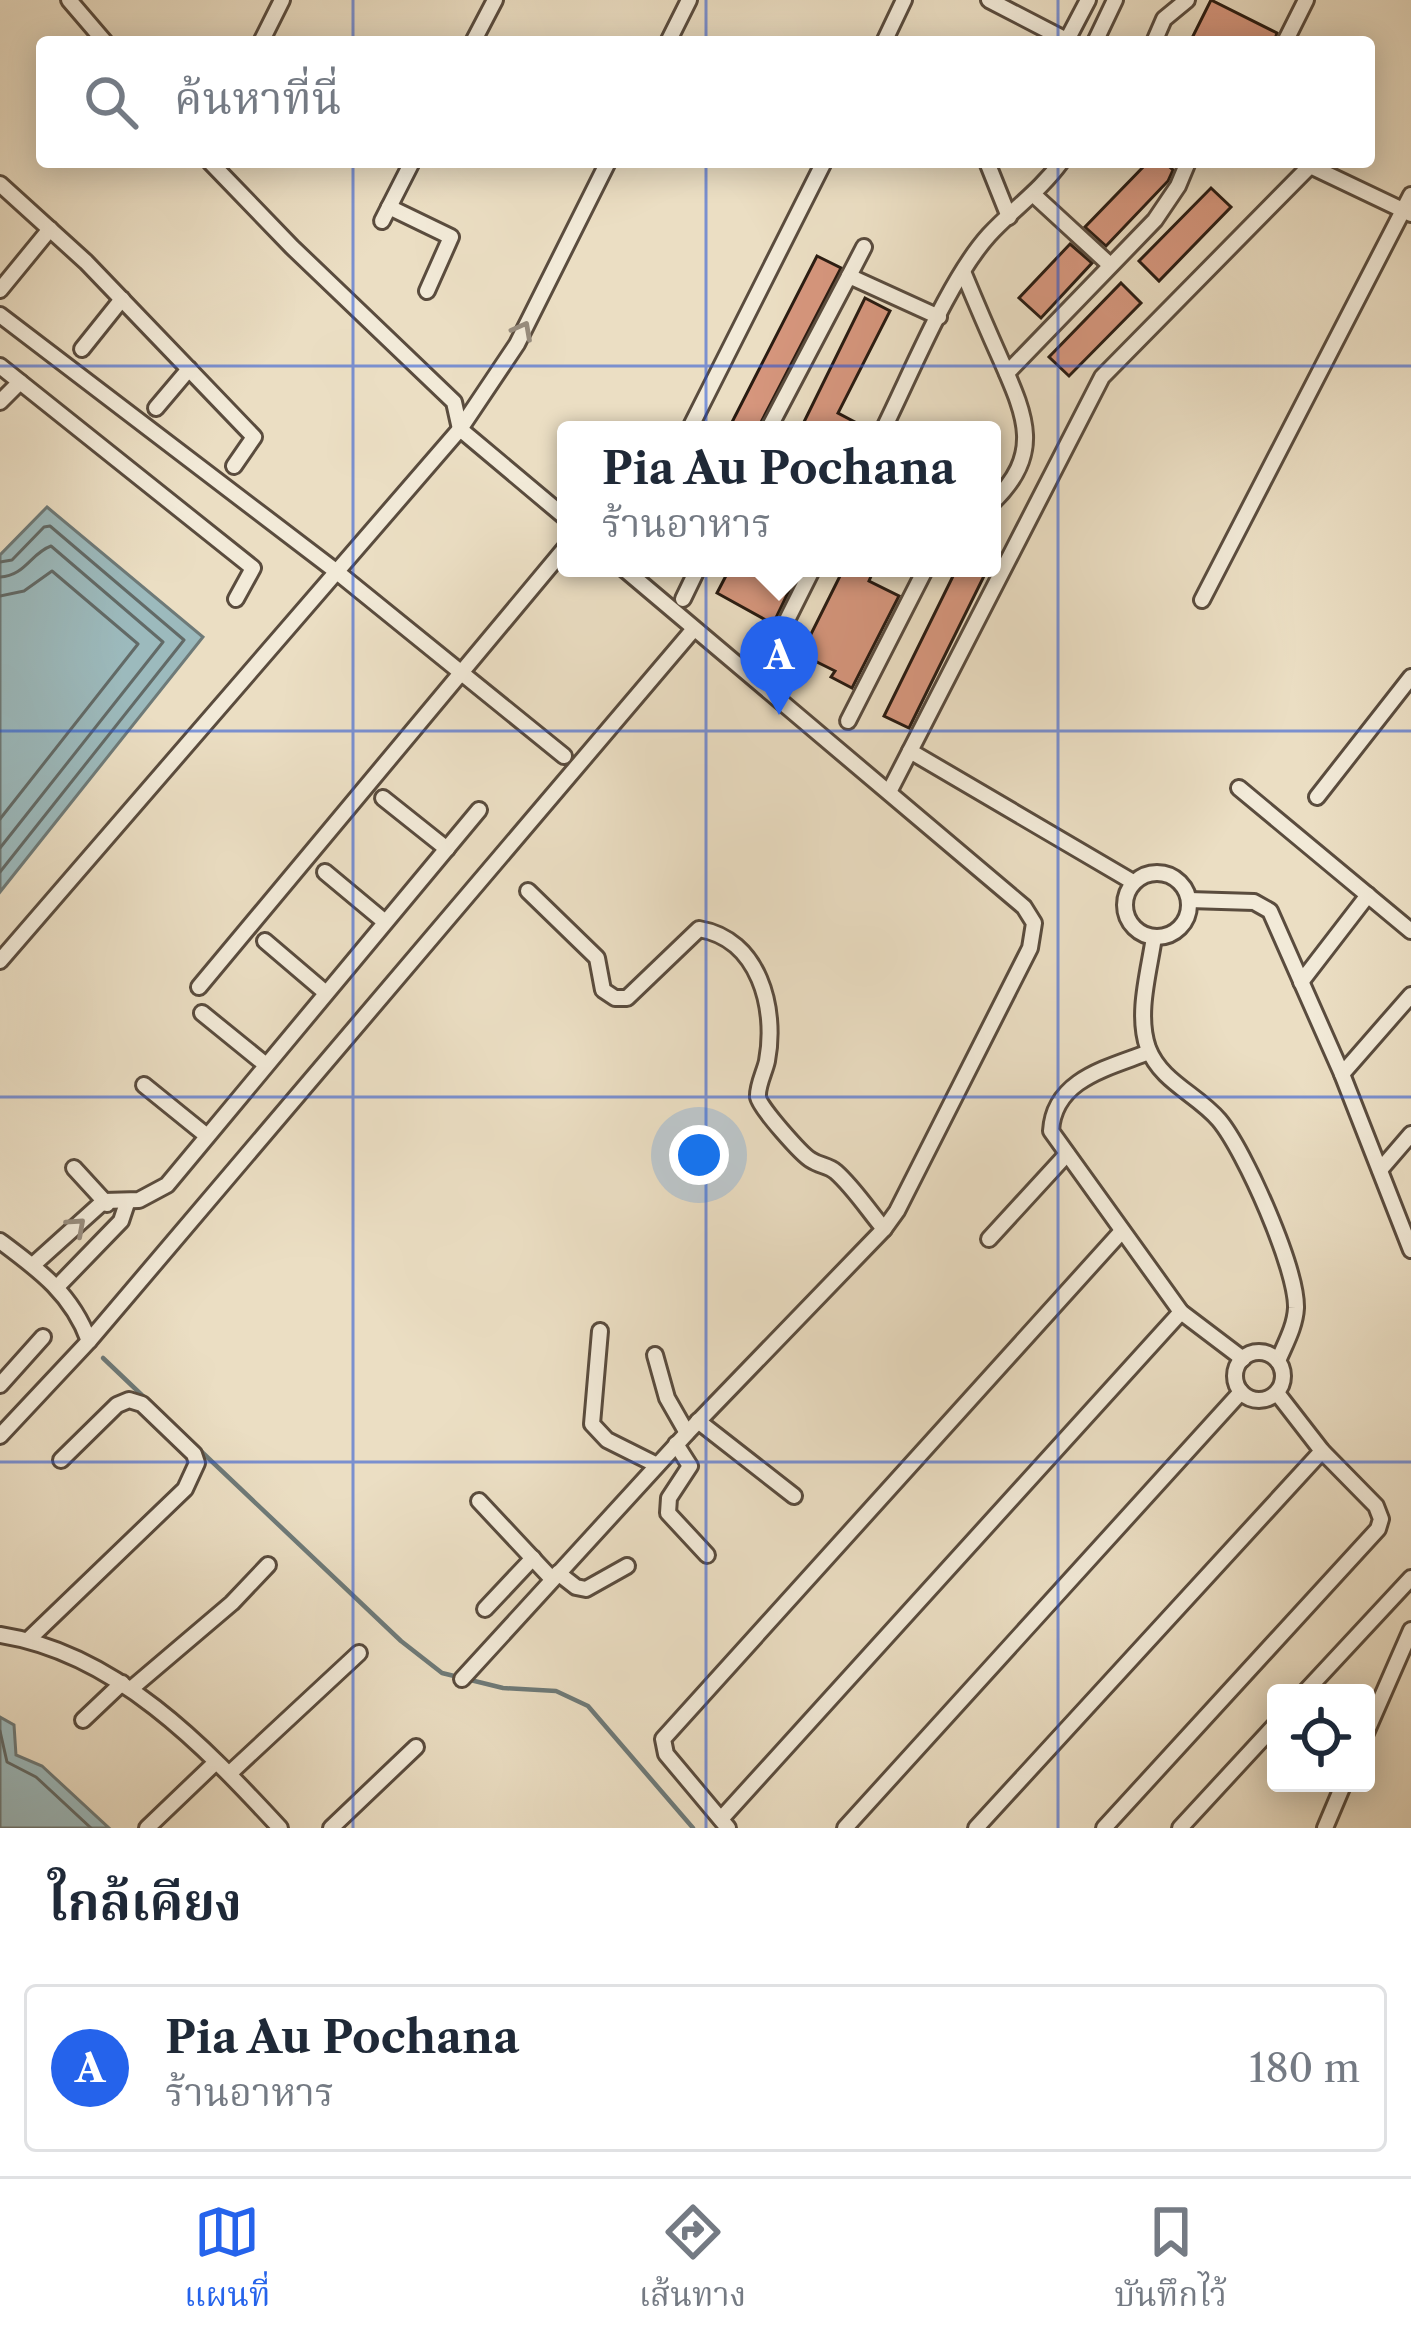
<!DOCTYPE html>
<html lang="th">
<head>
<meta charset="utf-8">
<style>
	:root { --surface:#fff; --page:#f2f2f3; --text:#1f2937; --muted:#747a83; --line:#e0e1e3; --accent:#2563eb }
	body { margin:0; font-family:"Libre Caslon Text","Noto Serif Thai",serif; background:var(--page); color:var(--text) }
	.controls { position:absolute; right:36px; bottom:36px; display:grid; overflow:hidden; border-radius:12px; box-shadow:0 6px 30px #0003 }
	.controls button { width:108px; height:108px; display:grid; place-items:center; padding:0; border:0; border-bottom:3px solid var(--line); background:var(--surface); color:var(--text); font:60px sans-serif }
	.you { position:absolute; left:699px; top:1155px; width:42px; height:42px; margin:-30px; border:9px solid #fff; border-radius:50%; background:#1a73e8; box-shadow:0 0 0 18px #1a73e833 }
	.badge { display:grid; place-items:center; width:78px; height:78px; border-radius:50%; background:var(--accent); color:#fff; font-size:39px; font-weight:700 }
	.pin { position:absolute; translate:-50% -99px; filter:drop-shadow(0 3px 6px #0008) }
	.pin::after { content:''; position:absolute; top:63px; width:42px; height:36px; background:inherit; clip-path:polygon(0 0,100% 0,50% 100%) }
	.popup { position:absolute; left:557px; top:421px; width:444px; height:156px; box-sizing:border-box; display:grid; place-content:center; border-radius:12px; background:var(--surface); filter:drop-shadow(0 3px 9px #0005); font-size:39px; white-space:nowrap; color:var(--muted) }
	.popup b { font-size:45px; color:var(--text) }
	.popup::after { content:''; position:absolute; left:50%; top:100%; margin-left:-24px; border:24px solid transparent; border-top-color:var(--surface) }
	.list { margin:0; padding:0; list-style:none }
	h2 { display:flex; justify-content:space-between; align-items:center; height:156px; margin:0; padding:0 48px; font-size:51px }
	h2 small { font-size:39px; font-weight:400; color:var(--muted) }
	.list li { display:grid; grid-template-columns:78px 1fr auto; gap:36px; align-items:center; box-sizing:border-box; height:168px; margin:0 24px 24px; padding:0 24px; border:3px solid var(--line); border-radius:12px }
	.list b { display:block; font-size:45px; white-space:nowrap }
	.list p { margin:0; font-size:39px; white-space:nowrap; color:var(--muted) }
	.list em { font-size:39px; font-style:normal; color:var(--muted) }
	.icon { flex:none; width:66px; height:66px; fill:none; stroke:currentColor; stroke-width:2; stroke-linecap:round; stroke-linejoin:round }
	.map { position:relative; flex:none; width:1411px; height:1828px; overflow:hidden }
	.search { position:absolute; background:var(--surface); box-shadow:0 6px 30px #0003; left:36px; right:36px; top:36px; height:132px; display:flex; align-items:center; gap:30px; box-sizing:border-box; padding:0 42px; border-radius:12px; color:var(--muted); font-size:45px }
	.sheet { height:348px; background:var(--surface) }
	nav { display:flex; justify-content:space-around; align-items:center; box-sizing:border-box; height:168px; border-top:3px solid var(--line); background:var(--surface); font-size:33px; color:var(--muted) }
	nav a { display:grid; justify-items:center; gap:6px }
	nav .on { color:var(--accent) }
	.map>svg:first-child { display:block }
</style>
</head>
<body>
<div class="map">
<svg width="1411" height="1828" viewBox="0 0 1411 1828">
	<rect width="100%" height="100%" fill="#ebdec3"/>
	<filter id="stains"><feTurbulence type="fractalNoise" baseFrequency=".00167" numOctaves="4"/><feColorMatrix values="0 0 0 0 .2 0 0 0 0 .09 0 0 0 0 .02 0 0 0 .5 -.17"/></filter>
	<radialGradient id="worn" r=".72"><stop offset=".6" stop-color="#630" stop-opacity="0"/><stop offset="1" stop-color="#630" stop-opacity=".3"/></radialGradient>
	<g fill="#9cbabd" stroke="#6e7a78" stroke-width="3">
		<polygon points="47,507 203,637 0,892 0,555"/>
		<polygon points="0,1717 14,1725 16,1755 42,1766 109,1828 0,1828"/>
	</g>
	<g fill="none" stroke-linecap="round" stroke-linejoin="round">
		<g stroke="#626a67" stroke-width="3">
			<polyline points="0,562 12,560 44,527 50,526 184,640 0,872"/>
			<path d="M0,577C25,576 31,553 51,546L163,642L0,848"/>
			<polyline points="0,596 24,591 52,571 138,644 0,819"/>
			<polyline points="0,1731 7,1762 36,1777 91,1828"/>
		</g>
		<g stroke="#6e7a78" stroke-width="4.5">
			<polyline points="103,1358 147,1400"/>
			<polyline points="185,1436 401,1641 442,1673 503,1688 556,1691 588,1706 693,1828"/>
		</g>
	</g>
	<g fill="#d6967d" stroke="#291b11" stroke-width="3">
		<polygon points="1211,0 1277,33 1274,42 1190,42"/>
		<polygon points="1148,162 1164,162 1173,170 1168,181 1106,246 1085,227"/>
		<polygon points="1211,188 1231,207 1159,281 1139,261"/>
		<polygon points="1070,244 1092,263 1041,318 1019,298"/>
		<polygon points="817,256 841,268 757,430 728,430"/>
		<polygon points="1121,283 1141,303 1069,376 1049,357"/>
		<polygon points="865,298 890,311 838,413 870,430 800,430"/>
		<polygon points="730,568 800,568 773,624 717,593"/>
		<polygon points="844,568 860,568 872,574 869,581 899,596 852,688 831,677 835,671 801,654"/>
		<polygon points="957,568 988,568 909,728 884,716"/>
	</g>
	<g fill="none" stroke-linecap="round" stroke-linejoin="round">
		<g stroke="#5a4c3e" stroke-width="20">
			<g id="minor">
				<polyline points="69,0 105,42"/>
				<polyline points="989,0 1070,42"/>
				<polyline points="261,42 282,0"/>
				<polyline points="473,42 495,0"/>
				<polyline points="668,42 689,0"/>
				<polyline points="884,42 904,0"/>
				<polyline points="1066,42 1088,0"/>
				<polyline points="1095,42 1115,0"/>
				<polyline points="1154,42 1164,19 1187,0"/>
				<polyline points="1285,42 1306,0"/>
				<polyline points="210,162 292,247 454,402 460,429 566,518"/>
				<polyline points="987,162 1009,217"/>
				<polyline points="1306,164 1411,214"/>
				<polyline points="0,184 86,262 254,437 234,466"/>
				<polyline points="1034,195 1109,264"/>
				<polyline points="389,207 451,237 427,291"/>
				<polyline points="382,221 412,162"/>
				<path d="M964,274C976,303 988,331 1001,360C1026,417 1043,454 992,503"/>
				<polyline points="849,276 864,247"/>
				<polyline points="0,290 50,229"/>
				<polyline points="0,315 337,572 564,756"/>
				<polyline points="82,349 122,299"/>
				<polyline points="0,366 253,568 236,599"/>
				<polyline points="1007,373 1155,220 1178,186 1188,162"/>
				<polyline points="0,402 20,382"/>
				<polyline points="156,408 189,369"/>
				<polyline points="689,430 824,162"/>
				<polyline points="768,430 849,276 939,317"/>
				<path d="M883,430C911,374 949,279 989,235C1013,209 1040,191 1061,162"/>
				<polyline points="683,599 698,568"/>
				<polyline points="1202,600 1411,195"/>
				<polyline points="769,656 813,568"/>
				<polyline points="848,721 926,568"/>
				<polyline points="910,751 1133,882"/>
				<polyline points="1239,788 1411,931"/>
				<polyline points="889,792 1102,377 1310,166"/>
				<polyline points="1317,797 1411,677"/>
				<polyline points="383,798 447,849"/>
				<polyline points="325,872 385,922"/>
				<circle cx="1157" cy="905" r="32"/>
				<path d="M528,891L597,958L603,990L615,998H627L699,929C759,939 777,1008 767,1061C765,1071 757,1086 758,1097C760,1108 802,1155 811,1160C820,1166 828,1165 836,1172C854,1188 868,1210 884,1229"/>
				<polyline points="1189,900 1254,902 1270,911 1342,1074 1411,1250"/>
				<path d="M1154,937C1149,972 1136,1014 1148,1048C1161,1082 1197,1094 1219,1120C1245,1151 1297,1269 1296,1308C1295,1327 1285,1344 1278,1361"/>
				<polyline points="265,941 326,993"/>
				<polyline points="0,961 460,429 517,344 608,162"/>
				<polyline points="1301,982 1368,895"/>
				<polyline points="199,987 566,547"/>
				<polyline points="202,1013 266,1065"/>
				<path d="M1149,1052C1108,1068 1054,1079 1051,1131L1181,1312L1243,1359"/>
				<polyline points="1342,1074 1411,995"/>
				<polyline points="144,1085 207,1136"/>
				<polyline points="74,1168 107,1204"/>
				<polyline points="1380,1170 1411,1134"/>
				<polyline points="989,1239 1067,1154"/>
				<path d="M0,1241C39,1270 72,1294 89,1341"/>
				<polyline points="33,1265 104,1201 139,1200 167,1185 479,810"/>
				<polyline points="58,1286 121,1221 127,1203"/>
				<polyline points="600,1331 592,1424 607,1440 657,1465"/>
				<circle cx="1259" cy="1376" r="24"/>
				<polyline points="655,1355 667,1398 687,1433"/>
				<polyline points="0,1385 43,1337"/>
				<polyline points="698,1421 794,1496"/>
				<polyline points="0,1436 89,1341 693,630"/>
				<polyline points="676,1444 690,1466 669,1498 668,1513 707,1555"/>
				<polyline points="479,1501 552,1579"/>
				<polyline points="558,1573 576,1587 586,1589 627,1566"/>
				<polyline points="485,1609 533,1558"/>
				<path d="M0,1635C116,1653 204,1746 280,1828"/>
				<polyline points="29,1639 185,1489 197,1463 194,1454 142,1404 129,1400 117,1405 61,1460"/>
				<polyline points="462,1679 687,1433 884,1229 897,1211 1030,948 1034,923 1024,907 623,568"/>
				<polyline points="132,1688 232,1603 268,1565"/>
				<polyline points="1304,1693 1411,1578"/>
				<polyline points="83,1720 122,1683"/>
				<polyline points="1366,1733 1411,1630"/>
				<polyline points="230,1773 359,1653"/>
				<polyline points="721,1819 1181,1312"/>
				<polyline points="147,1828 216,1762"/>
				<polyline points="331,1828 416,1747"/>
				<polyline points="728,1828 666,1754 663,1739 1122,1231"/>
				<polyline points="845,1828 1241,1392"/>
				<polyline points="976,1828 1322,1451"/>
				<polyline points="1104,1828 1378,1529 1381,1519 1376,1506 1322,1451 1277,1393"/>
				<polyline points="1180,1828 1276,1724"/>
				<polyline points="1325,1828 1344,1783"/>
			</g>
		</g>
		<use href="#minor" stroke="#f2ead8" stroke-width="14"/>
	</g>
	<defs><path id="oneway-chevron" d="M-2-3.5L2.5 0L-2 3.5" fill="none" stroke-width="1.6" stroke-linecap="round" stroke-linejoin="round" transform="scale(3)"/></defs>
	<g stroke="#988d7e">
		<use href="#oneway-chevron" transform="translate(523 330) rotate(-62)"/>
		<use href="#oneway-chevron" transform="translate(77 1226) rotate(-42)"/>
	</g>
	<path fill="none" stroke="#1d4ed8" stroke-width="3" stroke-opacity="0.55" d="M353,0V42M706,0V42M1058,0V42M353,162V1828M706,162V1828M1058,162V1828M0,366H1411M0,731H1411M0,1097H1411M0,1462H1411"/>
	<rect width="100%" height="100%" filter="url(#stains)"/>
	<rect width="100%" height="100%" fill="url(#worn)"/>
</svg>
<div class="controls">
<button><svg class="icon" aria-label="locate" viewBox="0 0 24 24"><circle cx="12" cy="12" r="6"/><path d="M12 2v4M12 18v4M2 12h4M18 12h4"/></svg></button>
</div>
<div class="you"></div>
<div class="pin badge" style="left:779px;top:715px">A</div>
<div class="popup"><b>Pia Au Pochana</b>ร้านอาหาร</div>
<div class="search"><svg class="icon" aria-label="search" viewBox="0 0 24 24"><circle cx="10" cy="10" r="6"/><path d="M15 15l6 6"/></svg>ค้นหาที่นี่</div>
</div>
<section class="sheet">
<h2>ใกล้เคียง<small></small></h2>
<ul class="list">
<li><span class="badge">A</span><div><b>Pia Au Pochana</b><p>ร้านอาหาร</p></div><em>180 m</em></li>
</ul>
</section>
<nav>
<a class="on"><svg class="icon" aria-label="map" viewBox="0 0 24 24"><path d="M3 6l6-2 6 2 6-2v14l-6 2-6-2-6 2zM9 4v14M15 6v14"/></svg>แผนที่</a>
<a><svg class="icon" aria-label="directions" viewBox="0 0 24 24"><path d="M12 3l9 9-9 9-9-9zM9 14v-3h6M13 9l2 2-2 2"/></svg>เส้นทาง</a>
<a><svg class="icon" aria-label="saved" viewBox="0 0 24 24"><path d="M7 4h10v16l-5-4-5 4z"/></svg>บันทึกไว้</a>
</nav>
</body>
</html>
